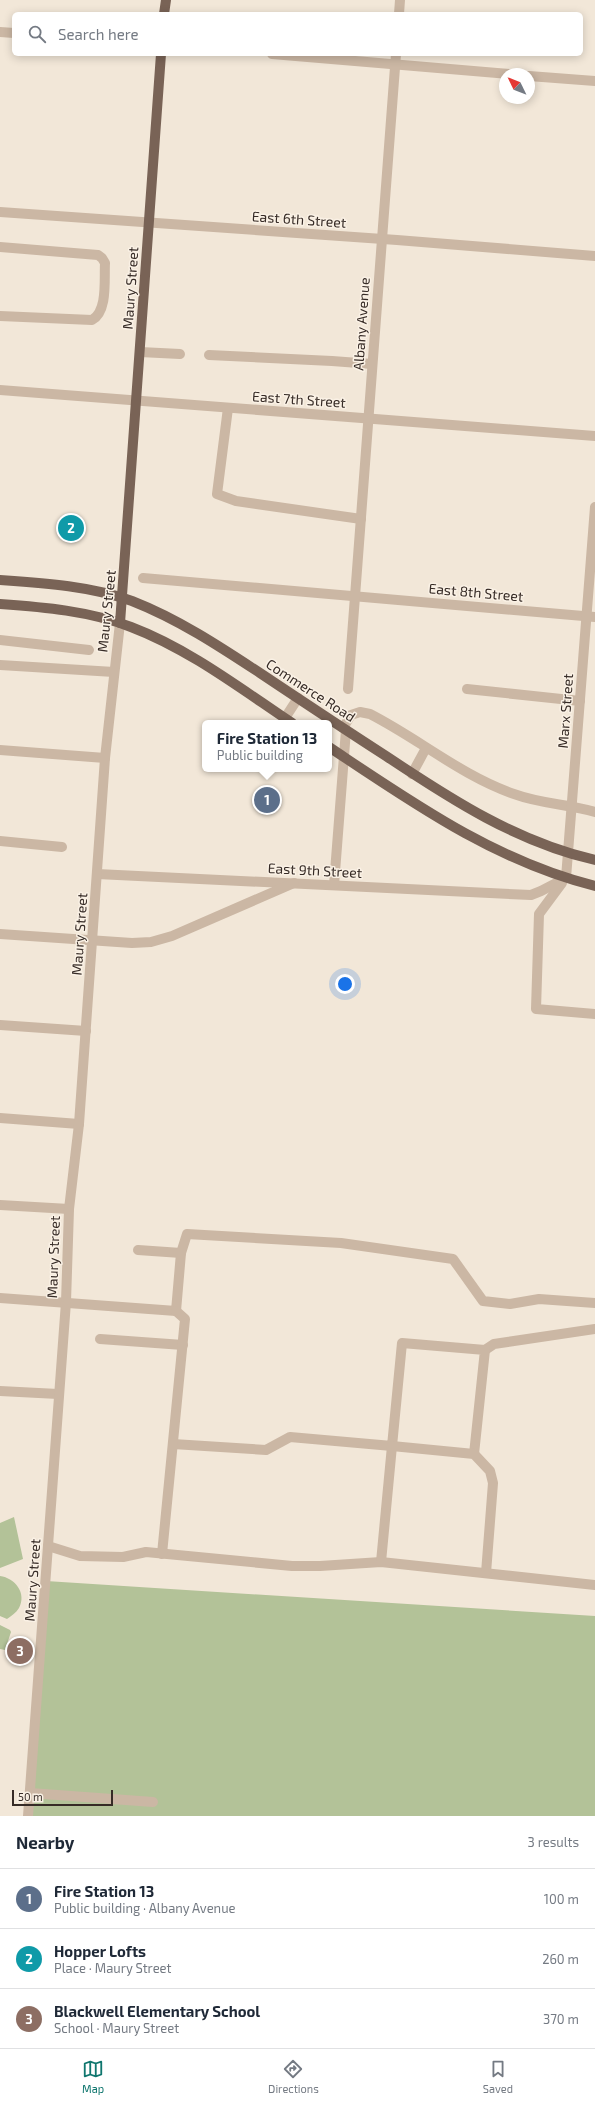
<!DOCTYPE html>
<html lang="en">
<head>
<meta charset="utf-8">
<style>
	:root { --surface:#fff; --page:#f2f2f3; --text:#1f2937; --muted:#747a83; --line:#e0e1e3; --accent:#0f766e }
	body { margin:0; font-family:"Exo 2",sans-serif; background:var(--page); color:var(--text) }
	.compass { position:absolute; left:499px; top:68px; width:36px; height:36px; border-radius:50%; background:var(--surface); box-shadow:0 2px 10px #0003; rotate:313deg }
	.scale { position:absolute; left:12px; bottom:10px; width:101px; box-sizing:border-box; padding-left:4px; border:2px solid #362b26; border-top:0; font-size:11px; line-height:14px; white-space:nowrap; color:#362b26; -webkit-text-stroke:3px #faf1e5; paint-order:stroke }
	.you { position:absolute; left:345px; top:984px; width:14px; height:14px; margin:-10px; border:3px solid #fff; border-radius:50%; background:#1a73e8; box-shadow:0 0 0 6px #1a73e833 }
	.badge { display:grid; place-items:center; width:26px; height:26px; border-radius:50%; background:var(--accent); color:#fff; font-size:13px; font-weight:700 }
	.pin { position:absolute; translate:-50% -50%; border:2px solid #fff; box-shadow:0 1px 4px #0006 }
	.popup { position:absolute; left:202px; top:720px; width:130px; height:52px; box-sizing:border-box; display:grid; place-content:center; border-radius:6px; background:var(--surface); filter:drop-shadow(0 1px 3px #0005); font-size:13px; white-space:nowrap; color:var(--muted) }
	.popup b { font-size:15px; color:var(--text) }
	.popup::after { content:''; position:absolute; left:50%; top:100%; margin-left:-8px; border:8px solid transparent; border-top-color:var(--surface) }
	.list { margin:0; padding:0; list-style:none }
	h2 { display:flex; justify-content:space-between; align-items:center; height:52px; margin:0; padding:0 16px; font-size:17px }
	h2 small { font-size:13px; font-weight:400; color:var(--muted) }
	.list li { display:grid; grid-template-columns:26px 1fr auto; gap:12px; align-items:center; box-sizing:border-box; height:60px; padding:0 16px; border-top:1px solid var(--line) }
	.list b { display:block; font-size:15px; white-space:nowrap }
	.list p { margin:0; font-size:13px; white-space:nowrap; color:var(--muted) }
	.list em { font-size:13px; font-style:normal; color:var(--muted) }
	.icon { flex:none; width:22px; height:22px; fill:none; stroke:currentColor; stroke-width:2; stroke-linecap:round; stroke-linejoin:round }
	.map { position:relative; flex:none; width:595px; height:1816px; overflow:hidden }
	.search { position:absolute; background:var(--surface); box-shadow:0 2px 10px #0003; left:12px; right:12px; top:12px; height:44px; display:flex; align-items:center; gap:10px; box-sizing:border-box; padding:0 14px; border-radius:6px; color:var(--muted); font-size:15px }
	.sheet { height:232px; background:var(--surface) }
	nav { display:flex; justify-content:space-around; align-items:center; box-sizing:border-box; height:56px; border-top:1px solid var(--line); background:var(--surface); font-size:11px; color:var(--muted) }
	nav a { display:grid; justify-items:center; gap:2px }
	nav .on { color:var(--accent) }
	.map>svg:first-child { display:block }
</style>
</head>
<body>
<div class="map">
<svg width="595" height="1816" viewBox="0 0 595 1816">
	<rect width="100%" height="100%" fill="#f2e7d8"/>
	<g fill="#b3c298">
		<polygon points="14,1517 23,1559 0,1568 0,1523"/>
		<path d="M0,1576C15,1578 27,1593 19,1608C16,1613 11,1616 7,1619L0,1616Z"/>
		<polygon points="46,1581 595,1616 595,1816 27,1816"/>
		<polygon points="0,1625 10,1630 11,1632 5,1650 0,1649"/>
	</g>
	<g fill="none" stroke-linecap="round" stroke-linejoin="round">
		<g stroke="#cbb7a4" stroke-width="10">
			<polyline points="399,14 400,0"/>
			<polyline points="0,32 14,33"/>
			<polyline points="272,54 509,74"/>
			<polyline points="529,76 595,81"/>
			<polyline points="0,212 397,240 595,256"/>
			<path d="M0,247L98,255L102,258L105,263C104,280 108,311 92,320L0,316"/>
			<polyline points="140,352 180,354"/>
			<polyline points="209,355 332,361 372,364"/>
			<polyline points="0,390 595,436"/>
			<polyline points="228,408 217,494 236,501 361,519"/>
			<polyline points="143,578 595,617"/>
			<polyline points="0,640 89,650"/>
			<polyline points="0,665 114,672"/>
			<polyline points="348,689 396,54"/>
			<polyline points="467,689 580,701"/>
			<polyline points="285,718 298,698"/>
			<path d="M343,728L351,715L360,712L370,714C419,739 462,776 514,794C541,804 568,804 595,812"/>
			<polyline points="0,750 105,758"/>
			<polyline points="412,774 426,748"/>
			<polyline points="0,841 62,847"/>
			<polyline points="97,874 531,895 541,891 566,878 595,507"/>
			<polyline points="562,883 539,914 536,1009 595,1014"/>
			<polyline points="334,885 346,730"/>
			<polyline points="0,934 132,943 151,942 172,936 294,883"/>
			<polyline points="0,1025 86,1031"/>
			<polyline points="0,1118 79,1124"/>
			<polyline points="0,1205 69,1209"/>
			<polyline points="138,1250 181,1253"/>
			<polyline points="0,1298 176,1311 181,1253 187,1234 341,1243 453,1259 483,1301 510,1304 539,1299 595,1303"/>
			<polyline points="100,1339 183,1345"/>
			<polyline points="485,1350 494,1344 595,1329"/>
			<polyline points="0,1391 58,1394"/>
			<polyline points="173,1444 266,1450 290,1437 392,1446 402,1343 485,1350 474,1454"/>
			<polyline points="48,1546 80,1556 123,1557 146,1552 292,1566 320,1566 381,1562 595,1585"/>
			<polyline points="162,1554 185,1319 176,1311"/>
			<polyline points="381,1562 392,1446 474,1454 490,1471 493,1483 486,1573"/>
			<polyline points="30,1793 153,1802"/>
			<polyline points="28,1816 66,1302 69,1209 79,1124 105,758 120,623"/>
		</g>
		<g stroke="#796356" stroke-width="10">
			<polyline points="164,14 166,0"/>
			<path d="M0,580C43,583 91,586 132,601C178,619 219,646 260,673C302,701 344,729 386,756C452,800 517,842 595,860"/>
			<path d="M0,604C43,607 90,611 131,627C189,649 241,689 292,723"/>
			<polyline points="120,623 161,54"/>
			<path d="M329,747C413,803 495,861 595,886"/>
		</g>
	</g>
	<g text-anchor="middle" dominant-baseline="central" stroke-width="3" stroke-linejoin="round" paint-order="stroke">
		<g font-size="14" fill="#362b26" stroke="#faf1e5">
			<text transform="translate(299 219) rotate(4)">East 6th Street</text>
			<text transform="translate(130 288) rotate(-86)">Maury Street</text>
			<text transform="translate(361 324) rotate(-86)">Albany Avenue</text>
			<text transform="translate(299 399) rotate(4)">East 7th Street</text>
			<text transform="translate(476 592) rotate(5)">East 8th Street</text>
			<text transform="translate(106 611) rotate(-84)">Maury Street</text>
			<text transform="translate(311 690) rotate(33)">Commerce Road</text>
			<text transform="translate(565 711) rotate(-86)">Marx Street</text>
			<text transform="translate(315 870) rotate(3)">East 9th Street</text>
			<text transform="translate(79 934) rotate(-86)">Maury Street</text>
			<text transform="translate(53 1257) rotate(-88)">Maury Street</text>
			<text transform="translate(32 1580) rotate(-86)">Maury Street</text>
		</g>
	</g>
</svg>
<svg class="compass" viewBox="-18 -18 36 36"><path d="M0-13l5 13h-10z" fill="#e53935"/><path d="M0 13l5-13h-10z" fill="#747a83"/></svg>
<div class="scale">50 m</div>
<div class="you"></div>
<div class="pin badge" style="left:267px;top:800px;background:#5c6f8a">1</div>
<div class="popup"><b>Fire Station 13</b>Public building</div>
<div class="pin badge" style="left:71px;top:528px;background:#0f9aa8">2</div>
<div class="pin badge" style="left:20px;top:1651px;background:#8d6e63">3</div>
<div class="search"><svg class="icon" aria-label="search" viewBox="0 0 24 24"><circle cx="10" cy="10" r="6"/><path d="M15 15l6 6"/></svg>Search here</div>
</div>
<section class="sheet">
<h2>Nearby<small>3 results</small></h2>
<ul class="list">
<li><span class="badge" style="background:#5c6f8a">1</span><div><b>Fire Station 13</b><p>Public building · Albany Avenue</p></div><em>100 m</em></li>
<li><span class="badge" style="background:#0f9aa8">2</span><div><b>Hopper Lofts</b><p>Place · Maury Street</p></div><em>260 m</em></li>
<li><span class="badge" style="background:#8d6e63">3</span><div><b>Blackwell Elementary School</b><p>School · Maury Street</p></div><em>370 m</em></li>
</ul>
</section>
<nav>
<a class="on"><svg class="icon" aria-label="map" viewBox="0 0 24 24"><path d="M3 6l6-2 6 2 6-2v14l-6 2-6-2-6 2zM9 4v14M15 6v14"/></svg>Map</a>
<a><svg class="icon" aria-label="directions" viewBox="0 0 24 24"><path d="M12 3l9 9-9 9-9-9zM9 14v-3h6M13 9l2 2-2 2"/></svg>Directions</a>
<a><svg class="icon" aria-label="saved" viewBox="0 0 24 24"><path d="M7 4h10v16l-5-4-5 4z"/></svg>Saved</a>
</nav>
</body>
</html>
